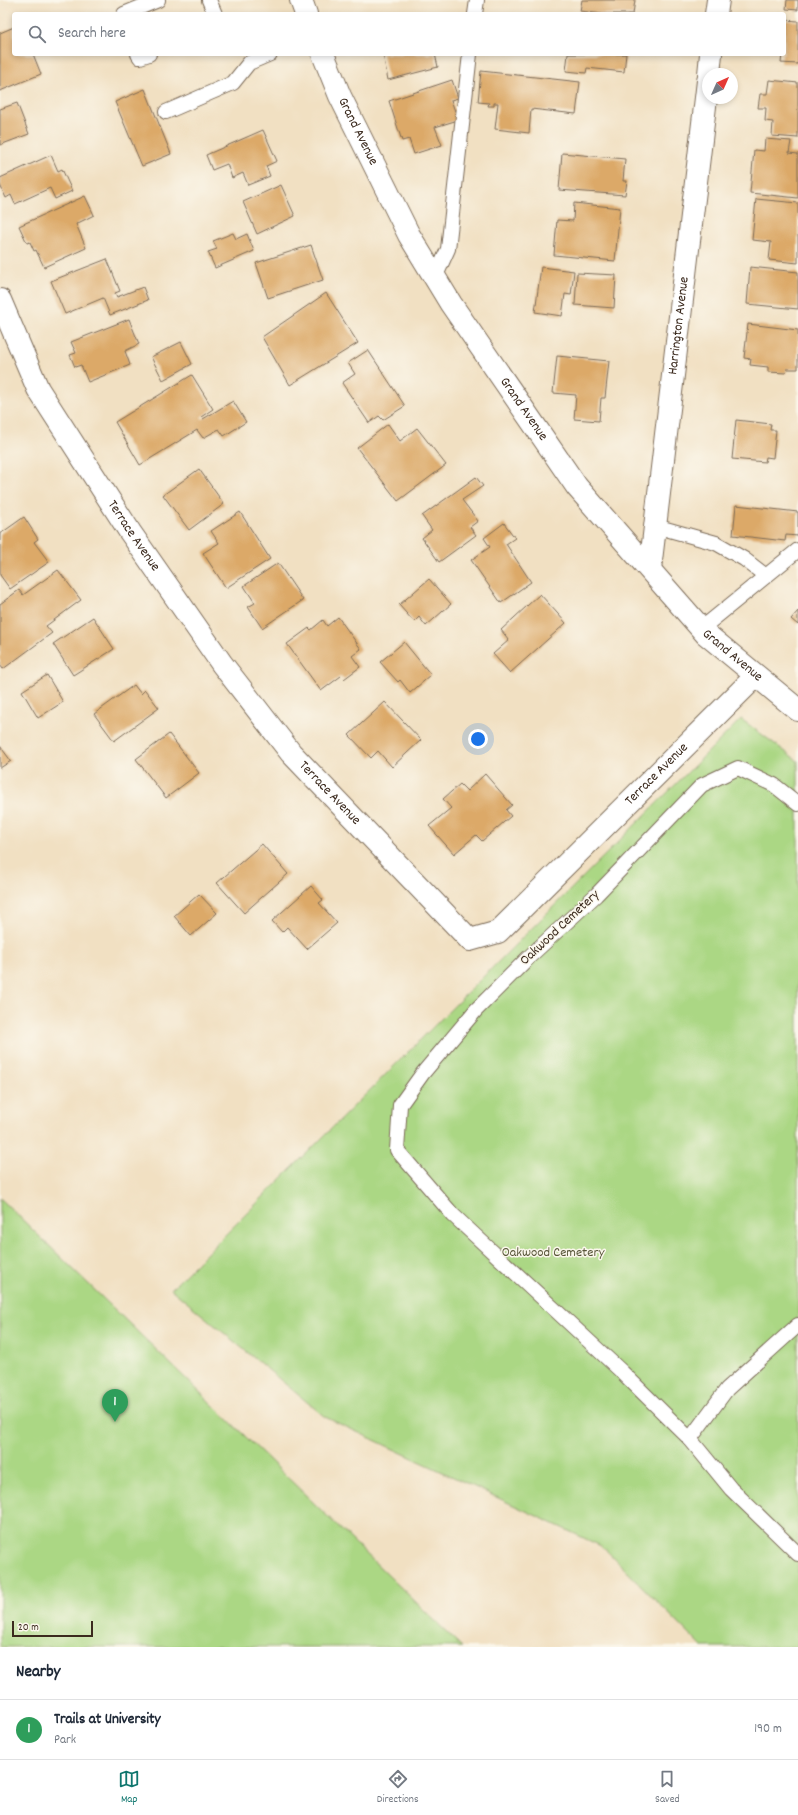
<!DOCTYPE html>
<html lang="en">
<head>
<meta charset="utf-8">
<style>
	:root { --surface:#fff; --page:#f2f2f3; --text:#1f2937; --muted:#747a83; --line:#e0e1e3; --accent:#0f766e }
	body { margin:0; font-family:Dekko,sans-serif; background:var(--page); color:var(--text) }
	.compass { position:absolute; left:702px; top:68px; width:36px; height:36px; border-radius:50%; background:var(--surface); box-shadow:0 2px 6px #0003; rotate:45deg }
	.scale { position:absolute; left:12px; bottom:10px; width:81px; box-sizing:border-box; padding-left:4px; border:2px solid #3b2a1e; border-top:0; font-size:11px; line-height:14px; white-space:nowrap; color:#3b2a1e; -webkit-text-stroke:3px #fbf7ec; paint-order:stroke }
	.you { position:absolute; left:478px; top:739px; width:14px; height:14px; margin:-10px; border:3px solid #fff; border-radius:50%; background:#1a73e8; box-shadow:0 0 0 6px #1a73e833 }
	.badge { display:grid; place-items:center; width:26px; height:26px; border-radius:50%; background:var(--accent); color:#fff; font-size:13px; font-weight:700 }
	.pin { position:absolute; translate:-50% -33px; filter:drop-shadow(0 1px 2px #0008) }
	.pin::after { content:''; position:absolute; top:21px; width:14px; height:12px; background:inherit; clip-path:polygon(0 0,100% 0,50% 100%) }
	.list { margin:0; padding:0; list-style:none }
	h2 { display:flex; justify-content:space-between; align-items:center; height:52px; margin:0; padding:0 16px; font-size:17px }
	h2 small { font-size:13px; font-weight:400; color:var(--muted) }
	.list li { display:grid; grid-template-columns:26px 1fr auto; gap:12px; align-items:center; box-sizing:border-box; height:60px; padding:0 16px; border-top:1px solid var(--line) }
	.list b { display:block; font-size:15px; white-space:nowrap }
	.list p { margin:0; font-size:13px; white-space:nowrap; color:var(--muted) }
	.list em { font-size:13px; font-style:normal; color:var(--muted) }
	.icon { flex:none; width:22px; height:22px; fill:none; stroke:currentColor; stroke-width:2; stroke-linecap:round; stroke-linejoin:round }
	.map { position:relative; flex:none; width:798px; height:1647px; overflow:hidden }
	.search { position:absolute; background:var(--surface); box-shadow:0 2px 6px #0003; left:12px; right:12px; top:12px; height:44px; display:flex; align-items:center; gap:10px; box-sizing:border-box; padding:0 14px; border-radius:4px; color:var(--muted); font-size:15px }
	.sheet { height:112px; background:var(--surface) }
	nav { display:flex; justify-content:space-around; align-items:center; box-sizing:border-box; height:56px; border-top:1px solid var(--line); background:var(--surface); font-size:11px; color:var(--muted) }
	nav a { display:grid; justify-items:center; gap:2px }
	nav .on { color:var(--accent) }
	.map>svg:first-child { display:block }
</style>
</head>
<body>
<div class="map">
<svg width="798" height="1647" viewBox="0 0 798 1647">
	<rect width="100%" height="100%" fill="#fbf7ec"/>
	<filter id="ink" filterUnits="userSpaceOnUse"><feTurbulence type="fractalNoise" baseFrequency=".025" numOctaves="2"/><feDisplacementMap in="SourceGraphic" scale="8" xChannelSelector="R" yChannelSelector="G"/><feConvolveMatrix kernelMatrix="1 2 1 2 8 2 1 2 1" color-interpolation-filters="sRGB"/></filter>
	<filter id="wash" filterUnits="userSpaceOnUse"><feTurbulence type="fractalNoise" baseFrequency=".012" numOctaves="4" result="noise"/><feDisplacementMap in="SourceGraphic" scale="16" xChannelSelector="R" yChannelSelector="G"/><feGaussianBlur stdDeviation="0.9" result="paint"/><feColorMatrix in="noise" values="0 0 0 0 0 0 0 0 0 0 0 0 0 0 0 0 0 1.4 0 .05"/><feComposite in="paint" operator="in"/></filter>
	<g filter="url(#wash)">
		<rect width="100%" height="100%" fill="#f1e0c2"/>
		<g fill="#abd784" stroke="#738051">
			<polygon points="741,719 798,761 798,1647 702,1647 603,1547 325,1417 171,1289"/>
			<polygon points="0,1198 462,1647 0,1647"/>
		</g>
		<g id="blocks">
			<g fill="#dca968">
				<polygon points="582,0 635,0 633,14 602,14 580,11"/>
				<polygon points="787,0 798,0 798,10 786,9"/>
				<polygon points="785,20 798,21 798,64 781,63 782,54 784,54"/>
				<polygon points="14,27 14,54 33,54 41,74 0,91 0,33"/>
				<polygon points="383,54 435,54 438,67 388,80"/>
				<polygon points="568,54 626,54 624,72 587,68 586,73 566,71"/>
				<polygon points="481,71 580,82 576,114 531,109 529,133 495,129 498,103 494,103 494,106 488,106 489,103 478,102"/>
				<polygon points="452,80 458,98 451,100 458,120 435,127 442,145 414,154 409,139 402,141 389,101"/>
				<polygon points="769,80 798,83 798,138 772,136 773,122 765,121 766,108 758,108 760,94 767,94"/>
				<polygon points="145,89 171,154 142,166 115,102"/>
				<polygon points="17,103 29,134 0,145 0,109"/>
				<polygon points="263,130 277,161 266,166 270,176 248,185 243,173 232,178 227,164 212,170 206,155"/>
				<polygon points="765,139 791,141 789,153 798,154 798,198 750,193 754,150 764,151"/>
				<polygon points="562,153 625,159 623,181 627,181 625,195 559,190"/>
				<polygon points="51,155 58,171 62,169 72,191 55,199 50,188 15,204 11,195 6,198 0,185 0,178"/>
				<polygon points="281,185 295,216 257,234 243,202"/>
				<polygon points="85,196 94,215 76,224 86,248 44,267 36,250 34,251 30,242 27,243 19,226"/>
				<polygon points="756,199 798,203 798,263 769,260 771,242 752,240"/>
				<polygon points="574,203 620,208 615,261 554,255 557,220 573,221"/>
				<polygon points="233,233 236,239 247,234 254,251 215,268 208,252 217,249 213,241"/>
				<polygon points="311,245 323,280 268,298 256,263"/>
				<polygon points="107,259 120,291 115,293 117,297 143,287 148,300 110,315 103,298 65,314 51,281"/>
				<polygon points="541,267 574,271 571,295 565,294 562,316 535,312"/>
				<polygon points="750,267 798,272 798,309 747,304"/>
				<polygon points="577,273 616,275 614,308 575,305"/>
				<polygon points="326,293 358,343 290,385 262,337"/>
				<polygon points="129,319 139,344 125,351 130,365 88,382 81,365 75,367 70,355 76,353 71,342"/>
				<polygon points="748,324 798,330 798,369 787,369 786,373 768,372 768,367 750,365 751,359 744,358"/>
				<polygon points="181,342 192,364 163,380 151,357"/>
				<polygon points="368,350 405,406 383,420 379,416 369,423 342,383 355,374 348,363"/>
				<polygon points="557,356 609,361 605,398 601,398 599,421 574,419 576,395 553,393"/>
				<polygon points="192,375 213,409 201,417 203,419 233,401 246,422 224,436 219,429 203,438 197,430 140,465 115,422"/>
				<polygon points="736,420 771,424 770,430 776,430 773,458 766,457 765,462 732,459"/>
				<polygon points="388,424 400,441 417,428 446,465 398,501 357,448"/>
				<polygon points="199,469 224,504 189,530 163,495"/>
				<polygon points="476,477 483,486 462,500 478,521 470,527 476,535 439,562 422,538 432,530 422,516"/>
				<polygon points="736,505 798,512 798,536 786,535 785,541 733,535"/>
				<polygon points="240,512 270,559 226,588 203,553 219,543 211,531"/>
				<polygon points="24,517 38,539 34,542 49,562 10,589 0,575 0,534"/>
				<polygon points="504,523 515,538 506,544 531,582 501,603 471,560 490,547 484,538"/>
				<polygon points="278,563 303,600 262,628 248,607 255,603 244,586"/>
				<polygon points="58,570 81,600 46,626 52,633 3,669 0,665 0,604 19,590 23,595"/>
				<polygon points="429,579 451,604 426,626 419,617 414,622 399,605"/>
				<polygon points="540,594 566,623 510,673 493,654 509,640 501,630"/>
				<polygon points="798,611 798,625 791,619"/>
				<polygon points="93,617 114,649 73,675 53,644"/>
				<polygon points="338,617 361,649 352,656 360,667 344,679 341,676 321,691 287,644 309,628 311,630 323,620 327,626"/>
				<polygon points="404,642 431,675 410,693 400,680 398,682 380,662"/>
				<polygon points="47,675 63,702 38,718 22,691"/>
				<polygon points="134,685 141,694 145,690 159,708 114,741 94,714"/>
				<polygon points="385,702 421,740 392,767 378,751 371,758 349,735"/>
				<polygon points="169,734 199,773 166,798 136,759"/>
				<polygon points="0,746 11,761 0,768"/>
				<polygon points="485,774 512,805 506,810 511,816 482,841 476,835 454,854 429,826 451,808 443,799 460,784 467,791"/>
				<polygon points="262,844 288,874 244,913 217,883"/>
				<polygon points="311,886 323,900 319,903 337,923 307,949 287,927 282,932 272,921"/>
				<polygon points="199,894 217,913 191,936 174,916"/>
			</g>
		</g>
	</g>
	<g filter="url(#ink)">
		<use href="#blocks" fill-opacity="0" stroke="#7b6a57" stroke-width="1"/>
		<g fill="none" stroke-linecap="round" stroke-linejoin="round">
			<g stroke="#7b6a57" stroke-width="16">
				<g id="lane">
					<polyline points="209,0 215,14"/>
					<polyline points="124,14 158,0"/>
					<polyline points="475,14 477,0"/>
					<polyline points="138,54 140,57 149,54"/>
					<polyline points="166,112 233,83 249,63 270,54"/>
					<polyline points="435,278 448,249 470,54"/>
					<polyline points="655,526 716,543 744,559 766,576"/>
					<polyline points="701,629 798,550"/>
					<polyline points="798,804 774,785 738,768 702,785 596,895 529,957 476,1010 423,1073 400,1105 397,1150 453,1215 621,1371 690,1439 731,1489 798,1554"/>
					<polyline points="690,1439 727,1389 798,1325"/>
				</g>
			</g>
			<g stroke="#7b6a57" stroke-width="24">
				<g id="street">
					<polyline points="301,0 306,14"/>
					<polyline points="716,14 718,0"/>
					<path id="s1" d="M323,54L340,96L409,235L451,304L577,487L706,634L798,710"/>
					<polyline points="709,74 711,54"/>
					<path id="s2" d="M0,300L38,389L130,532L222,664L291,753L470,940L498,932L756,676"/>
					<path id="s3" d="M650,569L708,81"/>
				</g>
			</g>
			<use href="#lane" stroke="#fff" stroke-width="14"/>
			<use href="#street" stroke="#fff" stroke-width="22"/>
		</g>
	</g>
	<g text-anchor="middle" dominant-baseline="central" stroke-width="3" stroke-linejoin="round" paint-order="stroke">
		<g font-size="14" fill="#3b2a1e" stroke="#fbf7ec">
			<text stroke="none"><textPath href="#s1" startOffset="85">Grand Avenue</textPath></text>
			<text stroke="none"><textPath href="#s3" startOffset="245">Harrington Avenue</textPath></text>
			<text stroke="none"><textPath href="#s1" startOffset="409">Grand Avenue</textPath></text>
			<text stroke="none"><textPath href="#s2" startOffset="272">Terrace Avenue</textPath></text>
			<text stroke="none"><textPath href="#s1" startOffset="733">Grand Avenue</textPath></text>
			<text stroke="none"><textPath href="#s2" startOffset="1052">Terrace Avenue</textPath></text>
			<text stroke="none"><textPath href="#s2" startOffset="596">Terrace Avenue</textPath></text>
			<text transform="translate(560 928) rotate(-43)">Oakwood Cemetery</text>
		</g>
		<g font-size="14" fill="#575538" stroke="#fbf7ec">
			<text x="553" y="1253">Oakwood Cemetery</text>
		</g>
	</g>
</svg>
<svg class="compass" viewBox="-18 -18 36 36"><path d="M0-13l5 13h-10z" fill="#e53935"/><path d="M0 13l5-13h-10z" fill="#747a83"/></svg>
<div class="scale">20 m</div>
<div class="you"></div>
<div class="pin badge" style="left:115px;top:1422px;background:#2e9e5b">1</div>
<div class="search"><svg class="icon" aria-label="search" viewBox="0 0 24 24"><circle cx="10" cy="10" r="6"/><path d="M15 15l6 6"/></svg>Search here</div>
</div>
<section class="sheet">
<h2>Nearby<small></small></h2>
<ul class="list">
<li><span class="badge" style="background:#2e9e5b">1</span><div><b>Trails at University</b><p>Park</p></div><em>190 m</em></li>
</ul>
</section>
<nav>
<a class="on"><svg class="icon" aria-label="map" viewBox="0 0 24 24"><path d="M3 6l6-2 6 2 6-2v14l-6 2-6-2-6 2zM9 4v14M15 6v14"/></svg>Map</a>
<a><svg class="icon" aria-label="directions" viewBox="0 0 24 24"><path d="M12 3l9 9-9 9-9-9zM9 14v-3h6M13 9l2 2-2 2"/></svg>Directions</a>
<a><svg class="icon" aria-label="saved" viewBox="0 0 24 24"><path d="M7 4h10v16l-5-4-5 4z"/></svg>Saved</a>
</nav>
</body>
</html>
